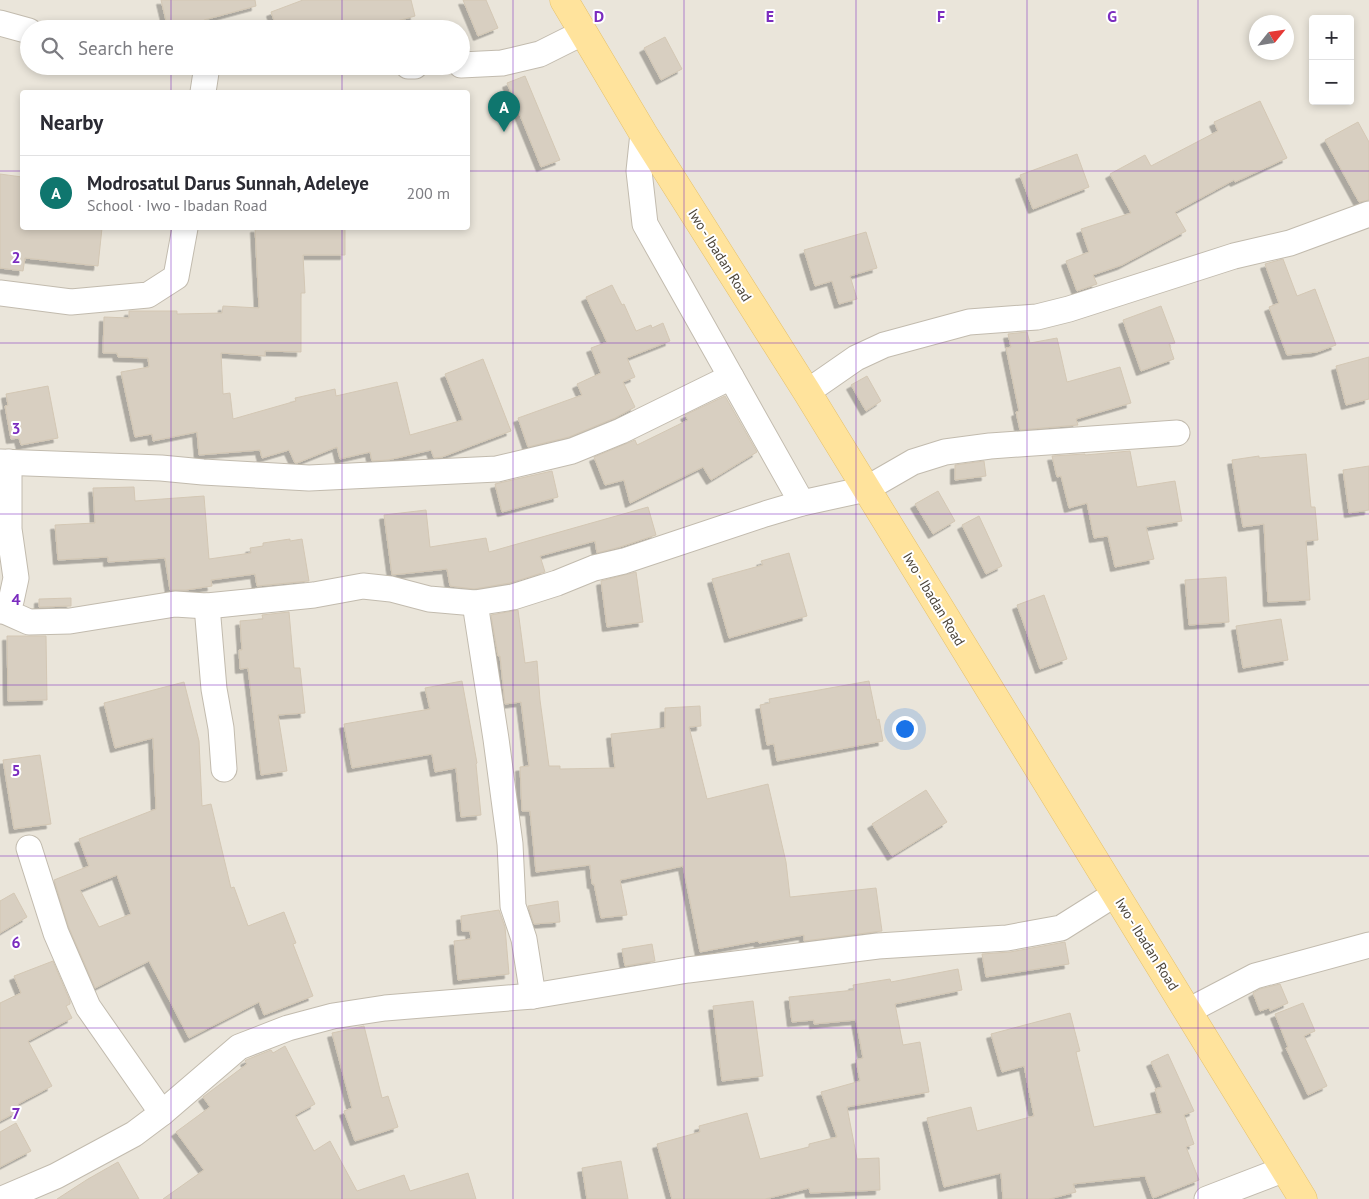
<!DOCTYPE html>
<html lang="en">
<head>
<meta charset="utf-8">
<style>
	:root { --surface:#fff; --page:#f7f7f7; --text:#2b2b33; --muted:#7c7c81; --line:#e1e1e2; --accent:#0f766e }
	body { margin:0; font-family:"PT Sans",sans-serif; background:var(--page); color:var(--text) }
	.controls { position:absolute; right:15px; top:15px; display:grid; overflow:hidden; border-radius:5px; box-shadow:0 2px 8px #0003 }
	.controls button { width:45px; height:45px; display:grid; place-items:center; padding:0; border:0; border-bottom:1px solid var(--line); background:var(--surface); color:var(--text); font:25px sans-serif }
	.compass { position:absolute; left:1249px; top:15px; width:45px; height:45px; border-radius:50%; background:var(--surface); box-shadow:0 2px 8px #0003; rotate:60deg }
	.you { position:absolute; left:904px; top:728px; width:18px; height:18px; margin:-12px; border:4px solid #fff; border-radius:50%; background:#1a73e8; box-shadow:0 0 0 8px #1a73e833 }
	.badge { display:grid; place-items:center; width:32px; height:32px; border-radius:50%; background:var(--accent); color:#fff; font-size:16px; font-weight:700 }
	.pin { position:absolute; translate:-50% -41px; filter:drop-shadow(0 1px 2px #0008) }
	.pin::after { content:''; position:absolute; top:26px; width:18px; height:15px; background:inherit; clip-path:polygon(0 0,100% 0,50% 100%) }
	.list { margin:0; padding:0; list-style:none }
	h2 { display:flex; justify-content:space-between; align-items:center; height:65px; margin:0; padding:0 20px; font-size:21px }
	h2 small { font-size:16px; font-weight:400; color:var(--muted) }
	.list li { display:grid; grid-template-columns:32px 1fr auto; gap:15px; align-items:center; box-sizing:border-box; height:75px; padding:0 20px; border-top:1px solid var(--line) }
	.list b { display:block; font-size:19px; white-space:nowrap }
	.list p { margin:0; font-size:16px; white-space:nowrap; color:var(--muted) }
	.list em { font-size:16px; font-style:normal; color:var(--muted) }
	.icon { flex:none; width:28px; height:28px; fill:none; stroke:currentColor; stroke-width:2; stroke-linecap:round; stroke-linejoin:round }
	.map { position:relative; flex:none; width:1369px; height:1199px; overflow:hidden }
	.search { position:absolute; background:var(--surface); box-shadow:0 2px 8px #0003; left:20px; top:20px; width:450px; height:55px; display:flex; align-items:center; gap:12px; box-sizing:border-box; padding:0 18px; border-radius:28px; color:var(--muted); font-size:19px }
	.panel { position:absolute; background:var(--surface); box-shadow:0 2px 8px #0003; left:20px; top:90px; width:450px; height:140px; border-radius:5px }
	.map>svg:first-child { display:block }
</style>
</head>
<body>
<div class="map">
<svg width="1369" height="1199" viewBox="0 0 1369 1199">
	<defs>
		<filter id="shadow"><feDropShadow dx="-4.5" dy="4.5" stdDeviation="0" flood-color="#0004"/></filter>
	</defs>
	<rect width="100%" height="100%" fill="#f6f3ec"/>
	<path fill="#eae5da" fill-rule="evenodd" d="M0,0H1369V1199H0ZM1313,19H1350V101H1313ZM1256,22H1286V52H1256ZM29,29H461V66H29ZM22,92H468V228H22Z"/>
	<g fill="#d8cfc1" stroke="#d3c7b4" fill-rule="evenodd" filter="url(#shadow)">
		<polygon points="161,0 255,0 256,6 204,20 205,25 190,29 168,29"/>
		<polygon points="303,0 411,0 415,16 369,29 277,29 271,12"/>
		<polygon points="463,0 486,0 498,28 478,36"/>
		<polygon points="665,37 682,69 661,80 644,48"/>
		<polygon points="525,76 560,160 541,167 507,83"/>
		<polygon points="1260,101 1287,158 1235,182 1234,180 1175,212 1186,231 1122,265 1093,275 1097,284 1077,291 1066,261 1089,252 1081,229 1131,213 1110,174 1145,155 1151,166 1218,131 1214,122"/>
		<polygon points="1358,122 1369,142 1369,200 1359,202 1325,140"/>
		<polygon points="1077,154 1089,187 1033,209 1020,175"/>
		<polygon points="0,174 22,177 22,228 102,228 98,266 25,258 23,271 0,268"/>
		<polygon points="255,228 345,228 345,255 303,255 305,293 301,293 301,352 265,351 265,356 221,353 223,394 230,393 233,419 296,401 295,398 335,389 336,396 397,382 410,435 463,420 445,374 483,359 511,431 442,457 434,458 431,450 388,460 372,461 370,452 340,459 337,447 297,463 295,463 289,450 262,458 260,450 199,455 197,432 153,441 152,434 135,437 121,372 149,367 148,358 118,357 117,353 103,353 104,317 129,318 129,311 177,311 177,314 222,313 223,306 259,308"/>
		<polygon points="866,232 877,268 850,276 857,299 839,304 832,281 815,286 804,250"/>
		<polygon points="1283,259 1297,296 1315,289 1336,345 1317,352 1287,355 1269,307 1279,303 1265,264"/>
		<polygon points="612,285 622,305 624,304 636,331 651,325 652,328 663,323 670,341 627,358 635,377 623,382 635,407 615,418 569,437 528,447 518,418 582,395 577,384 601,373 591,348 607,342 586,297"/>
		<polygon points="1161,306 1175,343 1169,344 1174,359 1141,371 1123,320"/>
		<polygon points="1027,332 1030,343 1057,338 1067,382 1120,367 1131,403 1076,419 1078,425 1020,430 1016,412 1019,411 1006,348 1011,347 1008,334"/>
		<polygon points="1369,357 1369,399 1346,405 1336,366"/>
		<polygon points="867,376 881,401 866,411 851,385"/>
		<polygon points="48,386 58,438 21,445 19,438 11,439 5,406 8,405 6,394"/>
		<polygon points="725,396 757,452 711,480 703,467 630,503 624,480 605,485 594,457 635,440 637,445 688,420 685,415"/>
		<polygon points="1130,451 1137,487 1175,481 1182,521 1146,527 1154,559 1115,567 1108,536 1094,538 1087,503 1069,508 1061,476 1057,477 1052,456 1085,454 1085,455"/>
		<polygon points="1306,454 1311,507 1315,507 1318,540 1306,541 1310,600 1268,602 1264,524 1243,527 1232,460 1259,456 1259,458"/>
		<polygon points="984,461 986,476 955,480 955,465"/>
		<polygon points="1369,466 1369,510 1349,513 1343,470"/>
		<polygon points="552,471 558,497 502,512 495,484"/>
		<polygon points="134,487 135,501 204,496 209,559 251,553 250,548 263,546 263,543 290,539 290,541 302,539 309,581 257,586 255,574 211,580 212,586 186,590 170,590 165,558 108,562 108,557 58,560 55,525 95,523 93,488"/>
		<polygon points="938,491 955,521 933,534 915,504"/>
		<polygon points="648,507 656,535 620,547 597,553 595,541 540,556 545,572 510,583 474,589 450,586 447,569 392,575 384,515 426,510 430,547 486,538 489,552"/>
		<polygon points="979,516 1002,566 986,574 962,525"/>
		<polygon points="789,553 807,616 729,638 712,579 763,565 761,561"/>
		<polygon points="636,572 643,622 607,627 601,581"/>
		<polygon points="1226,577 1229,622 1189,625 1185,580"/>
		<polygon points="1044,595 1067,659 1040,669 1017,605"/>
		<polygon points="71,598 71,606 39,607 39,599"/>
		<polygon points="518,610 525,663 537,661 540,700 549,766 560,766 560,769 615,768 611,734 665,728 665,708 700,706 701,726 689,727 707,799 768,784 786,862 790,897 876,888 882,931 804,941 804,935 759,943 758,941 700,952 683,866 620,880 627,915 601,918 594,884 592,884 590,865 536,872 530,811 522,811 520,767 529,766 521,702 505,704 500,656 498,656 491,615"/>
		<polygon points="289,612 294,668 300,668 305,713 278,715 287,771 261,775 248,668 240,669 239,650 242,650 240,621 263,619 262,615"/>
		<polygon points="1281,619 1288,660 1243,668 1236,626"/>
		<polygon points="7,636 46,636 47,700 8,701"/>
		<polygon points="462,681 477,763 476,764 481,815 461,817 456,768 435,772 432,754 352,768 344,724 430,709 425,688"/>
		<polygon points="869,681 877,720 879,719 883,741 777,761 774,744 767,745 760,705 770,703 769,699"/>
		<path d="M184,682L199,741L202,806L211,804L231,888L234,887L248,926L284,912L296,943L293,944L313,996L264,1015L259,1002L189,1038L149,961L95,988L69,928L54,880L89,866L79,839L156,809L153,738L115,748L104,703ZM117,875L131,914L99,927L80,890Z"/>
		<polygon points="40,755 51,824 14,829 3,760"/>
		<polygon points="926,790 947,822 892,856 872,824"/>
		<polygon points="14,893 27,917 0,933 0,901"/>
		<polygon points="558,901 560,922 534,924 528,906"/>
		<polygon points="499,910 505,927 509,974 458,980 454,941 471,939 470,931 462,931 461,916"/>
		<polygon points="1065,942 1069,964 986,977 982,954 1010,952"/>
		<polygon points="652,944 655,961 625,966 622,949"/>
		<polygon points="53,961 70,1001 70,1004 66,1006 72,1018 28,1041 52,1086 18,1104 21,1110 0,1121 0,1003 21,993 14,976"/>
		<polygon points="958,969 962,990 895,1004 903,1045 920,1042 929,1092 847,1107 857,1159 879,1158 880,1190 810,1193 809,1188 765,1199 672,1199 657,1144 700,1132 699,1126 747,1113 760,1159 809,1147 809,1144 837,1137 821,1092 860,1081 856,1060 863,1058 856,1020 814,1024 814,1020 792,1022 789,997 854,990 853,985 890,979 891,982"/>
		<polygon points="1280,984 1288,1003 1270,1011 1269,1008 1260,1011 1253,993 1260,989"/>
		<polygon points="753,1001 763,1076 722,1081 713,1006"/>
		<polygon points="1303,1003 1315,1031 1304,1036 1327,1086 1308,1095 1286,1048 1288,1047 1275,1014"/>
		<polygon points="1070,1013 1080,1051 1076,1052 1094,1127 1162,1113 1155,1089 1162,1087 1151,1062 1168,1054 1194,1111 1184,1115 1194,1144 1186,1147 1199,1180 1153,1198 1145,1176 1073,1184 1076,1192 1049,1199 1003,1199 1001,1173 944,1187 927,1118 971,1107 977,1131 1034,1116 1024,1066 1002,1072 991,1034"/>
		<polygon points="364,1026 382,1098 388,1096 398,1127 355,1141 344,1111 352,1108 332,1033"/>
		<polygon points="285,1046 315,1104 295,1115 314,1151 330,1141 357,1191 404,1175 410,1191 468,1173 476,1199 163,1199 204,1170 176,1132 210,1107 203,1097 247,1064 245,1061 246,1060 271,1050 273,1053"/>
		<polygon points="16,1123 31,1151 0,1167 0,1132"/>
		<polygon points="621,1161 628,1199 587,1199 582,1168"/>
		<polygon points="118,1162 139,1199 57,1199 88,1179"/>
	</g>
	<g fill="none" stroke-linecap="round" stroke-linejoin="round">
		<g stroke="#c2bbae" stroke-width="27">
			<g id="minor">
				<polyline points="0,23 29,31"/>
				<polyline points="461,65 502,63 540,54 582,33"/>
				<polyline points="408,66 415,66"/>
				<polyline points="203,92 207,66"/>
				<polyline points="643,133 639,171 645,224 802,503"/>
				<polyline points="0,293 71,302 148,295 176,277 185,228"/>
				<polyline points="807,392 856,358 884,345 969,322 1037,317 1069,309 1234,256 1290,243 1369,214"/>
				<polyline points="0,462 161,468 203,472 309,478 497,469 572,451 621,431 731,377"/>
				<polyline points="475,603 496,739 510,844 513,906 524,939 533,996"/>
				<polyline points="207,606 214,689 221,728 224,769"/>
				<polyline points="2,610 29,622 70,621 175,604 207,606 314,595 363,586 391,589 429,599 475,603 513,597 557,583 594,568 624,561 765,514 802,503 866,489 913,462 945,452 990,446 1177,433"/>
				<polyline points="0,611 11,601 16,578 9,529 9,462"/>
				<polyline points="29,848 56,933 88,1007 162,1113"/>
				<polyline points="1188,1011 1255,976 1369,945"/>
				<polyline points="2,1199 56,1176 134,1134 162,1113 239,1047 288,1028 333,1016 385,1008 533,996 688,970 878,946 1007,938 1061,928 1115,894"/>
				<polyline points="1207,1199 1285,1169"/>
			</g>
		</g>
		<g stroke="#e6c16a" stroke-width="29">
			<polyline id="primary" points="564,0 643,133 807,392 1303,1199"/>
		</g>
		<use href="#minor" stroke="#fff" stroke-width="25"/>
		<use href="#primary" stroke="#ffe39c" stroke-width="28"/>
	</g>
	<path fill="none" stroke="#7b2cbf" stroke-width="1" stroke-opacity="0.55" d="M171,0V29M342,0V29M513,0V1199M684,0V1199M856,0V1199M1027,0V1199M1198,0V1199M171,66V92M342,66V92M0,171H22M468,171H1369M171,228V1199M342,228V1199M0,343H1369M0,514H1369M0,685H1369M0,856H1369M0,1028H1369"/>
	<g text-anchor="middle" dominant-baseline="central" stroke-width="4" stroke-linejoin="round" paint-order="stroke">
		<g font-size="14" fill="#4b4439" stroke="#fff">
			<text transform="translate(720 255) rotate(58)">Iwo - Ibadan Road</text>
			<text transform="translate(934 599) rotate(59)">Iwo - Ibadan Road</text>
			<text transform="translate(1147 944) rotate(58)">Iwo - Ibadan Road</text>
		</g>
	</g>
	<g font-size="16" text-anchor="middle" font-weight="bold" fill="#7b2cbf" stroke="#fff" stroke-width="4" stroke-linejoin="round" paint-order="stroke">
		<text x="599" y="22">D</text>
		<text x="770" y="22">E</text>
		<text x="941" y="22">F</text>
		<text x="1112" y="22">G</text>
		<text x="16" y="263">2</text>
		<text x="16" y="434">3</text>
		<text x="16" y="605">4</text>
		<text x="16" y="776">5</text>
		<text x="16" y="948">6</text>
		<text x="16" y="1119">7</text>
	</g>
</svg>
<div class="controls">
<button>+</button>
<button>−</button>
</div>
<svg class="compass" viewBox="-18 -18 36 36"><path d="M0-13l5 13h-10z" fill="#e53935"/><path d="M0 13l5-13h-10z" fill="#7c7c81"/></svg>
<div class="you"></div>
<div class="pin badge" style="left:504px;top:132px">A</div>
<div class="search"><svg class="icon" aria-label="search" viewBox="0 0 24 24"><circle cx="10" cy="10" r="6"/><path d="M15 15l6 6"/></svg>Search here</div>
<section class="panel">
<h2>Nearby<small></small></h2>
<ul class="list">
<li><span class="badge">A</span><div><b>Modrosatul Darus Sunnah, Adeleye</b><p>School · Iwo - Ibadan Road</p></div><em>200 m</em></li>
</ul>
</section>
</div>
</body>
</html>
